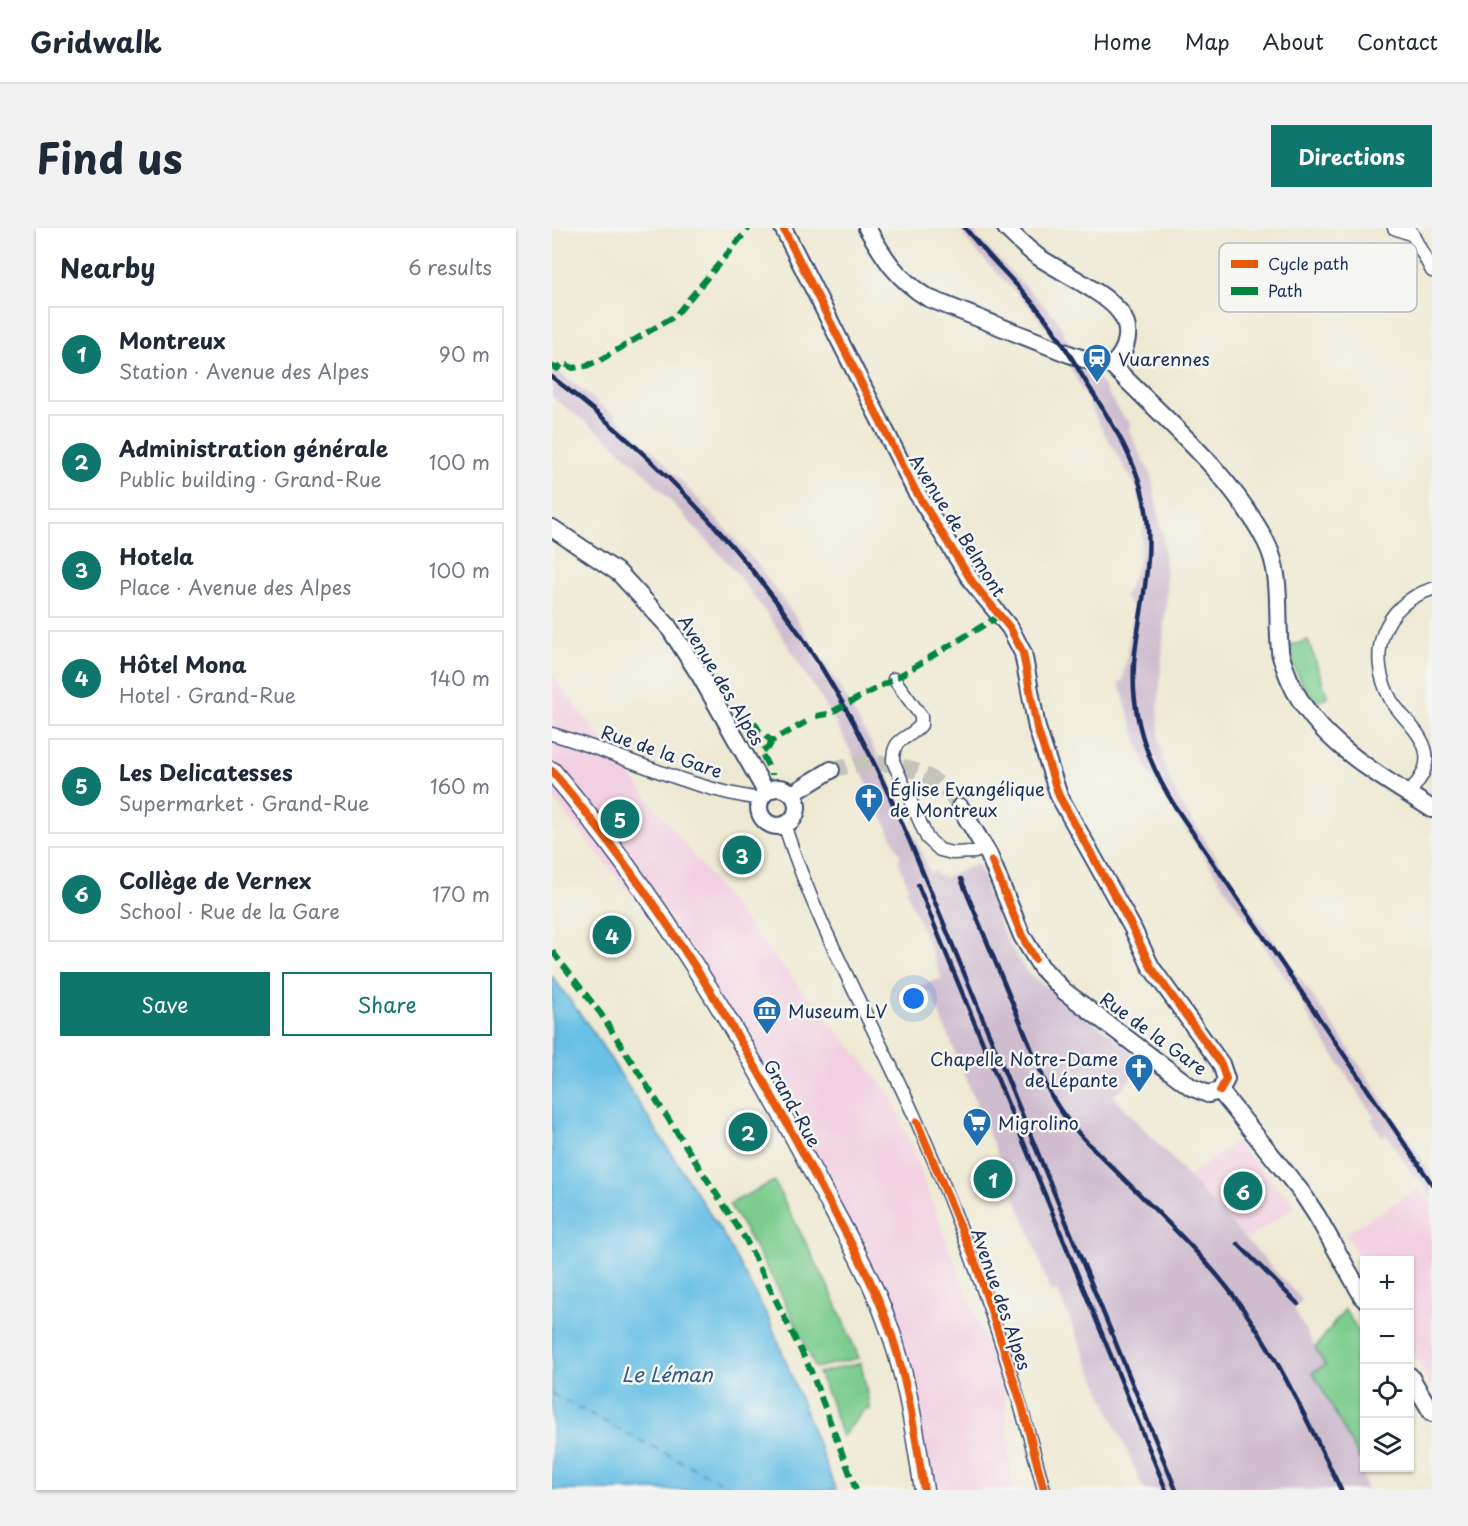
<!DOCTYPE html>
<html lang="en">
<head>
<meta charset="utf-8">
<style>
	:root { --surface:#fff; --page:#f2f2f3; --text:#1f2937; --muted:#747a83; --line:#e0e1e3; --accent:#0f766e }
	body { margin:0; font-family:"Playpen Sans",sans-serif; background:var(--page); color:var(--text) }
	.controls { position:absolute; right:18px; bottom:18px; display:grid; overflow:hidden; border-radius:0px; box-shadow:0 2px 4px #0004 }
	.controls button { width:54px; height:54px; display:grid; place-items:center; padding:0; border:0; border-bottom:2px solid var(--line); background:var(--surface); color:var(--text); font:30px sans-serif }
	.you { position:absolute; left:362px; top:771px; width:21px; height:21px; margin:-15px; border:4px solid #fff; border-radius:50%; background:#1a73e8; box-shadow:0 0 0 9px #1a73e833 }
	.badge { display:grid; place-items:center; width:39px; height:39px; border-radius:50%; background:var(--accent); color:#fff; font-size:20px; font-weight:700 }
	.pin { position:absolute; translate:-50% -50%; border:3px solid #fff; box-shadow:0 2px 6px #0006 }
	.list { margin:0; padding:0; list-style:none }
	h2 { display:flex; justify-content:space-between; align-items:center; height:78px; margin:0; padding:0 24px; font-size:26px }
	h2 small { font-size:20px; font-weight:400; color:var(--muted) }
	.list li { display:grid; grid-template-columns:39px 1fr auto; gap:18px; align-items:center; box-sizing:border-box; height:96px; margin:0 12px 12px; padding:0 12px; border:2px solid var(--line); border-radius:0px }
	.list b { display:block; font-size:22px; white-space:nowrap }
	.list p { margin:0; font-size:20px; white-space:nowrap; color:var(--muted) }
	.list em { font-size:20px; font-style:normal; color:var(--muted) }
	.actions { display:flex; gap:12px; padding:18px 24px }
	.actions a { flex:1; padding:14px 0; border:2px solid var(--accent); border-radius:0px; text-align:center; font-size:21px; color:var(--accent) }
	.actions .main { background:var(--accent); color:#fff }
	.icon { flex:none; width:33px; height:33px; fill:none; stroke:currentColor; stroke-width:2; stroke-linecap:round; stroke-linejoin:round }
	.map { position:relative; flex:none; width:880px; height:1262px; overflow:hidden; border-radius:0px }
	header { display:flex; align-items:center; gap:36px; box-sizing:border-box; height:84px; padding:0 30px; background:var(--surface); border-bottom:2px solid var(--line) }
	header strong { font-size:28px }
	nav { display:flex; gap:33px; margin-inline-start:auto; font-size:21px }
	.intro { display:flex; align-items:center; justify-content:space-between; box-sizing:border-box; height:144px; padding:0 36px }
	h1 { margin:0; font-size:42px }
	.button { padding:15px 27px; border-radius:0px; background:var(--accent); color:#fff; font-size:21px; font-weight:700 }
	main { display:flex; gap:36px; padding:0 36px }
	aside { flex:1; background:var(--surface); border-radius:0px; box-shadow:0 2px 4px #0004 }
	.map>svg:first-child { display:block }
</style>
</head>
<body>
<header>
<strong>Gridwalk</strong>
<nav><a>Home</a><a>Map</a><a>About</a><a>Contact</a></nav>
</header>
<div class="intro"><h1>Find us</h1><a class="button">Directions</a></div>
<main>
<aside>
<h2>Nearby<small>6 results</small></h2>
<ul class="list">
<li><span class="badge">1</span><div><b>Montreux</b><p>Station · Avenue des Alpes</p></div><em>90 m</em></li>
<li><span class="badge">2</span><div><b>Administration générale</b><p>Public building · Grand-Rue</p></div><em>100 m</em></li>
<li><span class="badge">3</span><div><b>Hotela</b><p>Place · Avenue des Alpes</p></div><em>100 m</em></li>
<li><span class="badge">4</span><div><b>Hôtel Mona</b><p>Hotel · Grand-Rue</p></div><em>140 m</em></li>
<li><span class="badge">5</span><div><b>Les Delicatesses</b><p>Supermarket · Grand-Rue</p></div><em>160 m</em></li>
<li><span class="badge">6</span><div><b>Collège de Vernex</b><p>School · Rue de la Gare</p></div><em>170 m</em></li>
</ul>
<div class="actions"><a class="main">Save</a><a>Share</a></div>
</aside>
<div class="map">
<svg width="880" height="1262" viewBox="0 0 880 1262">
	<rect width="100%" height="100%" fill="#f6f6f2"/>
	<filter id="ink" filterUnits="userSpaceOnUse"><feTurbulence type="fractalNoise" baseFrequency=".0167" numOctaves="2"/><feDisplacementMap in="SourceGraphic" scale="12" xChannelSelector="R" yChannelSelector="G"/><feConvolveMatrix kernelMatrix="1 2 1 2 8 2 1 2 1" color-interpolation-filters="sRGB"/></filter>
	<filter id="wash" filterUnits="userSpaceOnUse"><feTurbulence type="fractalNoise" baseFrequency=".008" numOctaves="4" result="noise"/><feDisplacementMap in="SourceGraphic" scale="24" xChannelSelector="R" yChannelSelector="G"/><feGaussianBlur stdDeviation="1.35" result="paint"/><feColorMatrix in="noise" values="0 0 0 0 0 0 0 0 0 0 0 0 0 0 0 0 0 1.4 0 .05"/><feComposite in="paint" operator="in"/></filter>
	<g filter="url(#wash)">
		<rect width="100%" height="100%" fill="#eee9d2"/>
		<g fill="#f2cfe1">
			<polygon points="0,447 199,701 340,868 453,1166 460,1262 361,1262 350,1106 206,824 0,569"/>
			<polygon points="683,914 745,978 695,1011 637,948"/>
			<polygon points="868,959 880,978 880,1159 858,1119 858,1032 812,1032 812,1040 793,1006"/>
		</g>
		<g fill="#cfbdcf">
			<polygon points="407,0 420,0 426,10 504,90 529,138 543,145 569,186 580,197 576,201 599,247 611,309 615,364 606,480 607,513 614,543 630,578 696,676 783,800 880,947 880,970 865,948 862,949 835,907 830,909 819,891 822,889 753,783 755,781 600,552 587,519 567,455 571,453 582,380 572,369 587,335 592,294 584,259 551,203 516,135 498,106 477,78 420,19"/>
			<polygon points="0,139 68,192 107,229 202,332 244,390 290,463 331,537 378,645 382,643 387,648 393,649 426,636 435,659 433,660 437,671 439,670 448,698 459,719 475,744 595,834 562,868 750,1072 742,1081 773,1138 761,1144 808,1232 814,1262 592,1262 505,1063 499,1065 477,1003 379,766 366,758 390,750 354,662 357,660 347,635 348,627 311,546 280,488 225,400 183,343 90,242 47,204 0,169"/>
		</g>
		<g fill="#7ccc8d" stroke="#4c7e76" stroke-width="1.5">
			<polygon points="756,412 776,469 760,475 741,437 736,418"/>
			<path d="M222,953L279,1064L307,1130L263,1140C240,1082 210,1029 177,976Z"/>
			<polygon points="793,1081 812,1114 812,1229 808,1232 761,1144 773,1137 763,1120"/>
			<polygon points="309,1135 318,1182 314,1180 290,1209 278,1172 266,1145"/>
		</g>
		<polygon fill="#68c0e5" stroke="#4278a2" stroke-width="1.5" points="0,748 40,802 172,1008 218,1093 284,1262 0,1262"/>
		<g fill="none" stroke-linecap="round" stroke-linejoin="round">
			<polyline stroke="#325a86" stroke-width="1.5" stroke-dasharray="8 6" stroke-linecap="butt" points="0,1166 184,1262"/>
		</g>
	</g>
	<g filter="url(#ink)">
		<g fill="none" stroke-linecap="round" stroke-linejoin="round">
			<path stroke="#c4c4bb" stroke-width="16" stroke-dasharray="16 8" stroke-linecap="butt" d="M279,542C324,527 381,536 408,579"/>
			<g stroke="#3b4b6f" stroke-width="15">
				<g id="street">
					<polyline points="842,0 861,7"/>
					<polyline points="857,0 880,43"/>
					<path d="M342,451L369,488V497C355,513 341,508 341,533L375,610L388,622L400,625L423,624L433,620"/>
					<path d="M0,506C70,526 136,561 209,571"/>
					<path d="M857,566C866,553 877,542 874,525C871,505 849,489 839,472C814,427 830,377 880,361"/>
					<path d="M232,596C265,700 321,795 365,894C418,1013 459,1136 492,1262"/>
				</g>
			</g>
			<g stroke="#3b4b6f" stroke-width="20">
				<g id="secondary">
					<polyline points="231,0 363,262 421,355 458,400 471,425 485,500 507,568 580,699 599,739 669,836 674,851 668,863"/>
					<path d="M315,0C333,31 345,51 376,70L517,126L550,137H560C614,193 678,244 714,314C731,347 724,387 728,422C728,429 732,436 734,443C758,510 824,545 880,581"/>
					<path d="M454,0C464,10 474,20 485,28C507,43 552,64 567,83C581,100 576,123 560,137"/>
					<polyline points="0,300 67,345 116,398 149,449 214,564"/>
					<circle cx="226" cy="579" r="19"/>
					<polyline points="240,566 279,542"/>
					<polyline points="408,579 437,627 470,708 489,739 512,763 639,859 656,866 668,863"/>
					<polyline points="668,863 750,965 765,988 812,1071"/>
					<polyline points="858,1148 880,1185"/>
				</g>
			</g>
			<g stroke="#3b4b6f" stroke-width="21">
				<path id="primary" d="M0,543C106,669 187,803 263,948C288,996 317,1043 335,1094C355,1147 363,1206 372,1262"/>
			</g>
			<use href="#street" stroke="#fff" stroke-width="12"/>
			<use href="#secondary" stroke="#fff" stroke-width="16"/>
			<use href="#primary" stroke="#fff" stroke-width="18"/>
			<g stroke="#1b2f5e" stroke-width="4.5">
				<path d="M413,0C437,30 465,55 489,85C506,106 520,130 534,154C557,191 583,228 592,272C604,324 589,373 583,425C576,482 594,533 624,580L880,956"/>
				<path d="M0,149C116,238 216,344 289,472C317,521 340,572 362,623L624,1262"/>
				<path d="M409,651L496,861C512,895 542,921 569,948C599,978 630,1007 658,1039C716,1104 751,1184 789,1262"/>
				<polyline points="366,657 614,1262"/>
				<polyline points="686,1016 746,1076"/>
			</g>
			<g stroke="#00873e" stroke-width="6" stroke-dasharray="12 6" stroke-linecap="butt">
				<polyline points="0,138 5,141 11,135 21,140 34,138 50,131 123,88 197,0"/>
				<polyline points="264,488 276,486 342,451 447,388"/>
				<polyline points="202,494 208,504 220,513 254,494"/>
				<polyline points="216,538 209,524 217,519 220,513"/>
				<polyline points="220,545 220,547"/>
				<polyline points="0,723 49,786 194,1012 259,1143 304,1262"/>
			</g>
			<g stroke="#f6f6f2" stroke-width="11">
				<g id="cycleway">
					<polyline points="231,0 363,262 421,355 458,400 471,425 485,500 507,568 580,699 599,739 669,836 674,851 668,863"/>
					<path d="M0,543C106,669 187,803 263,948C288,996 317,1043 335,1094C355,1147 363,1206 372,1262"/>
					<polyline points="440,633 470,708 483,731"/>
					<polyline points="365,894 425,1039 470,1178 492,1262"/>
				</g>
			</g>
			<use href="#cycleway" stroke="#e8590c" stroke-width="8"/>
		</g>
	</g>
	<defs>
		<g id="station-pin" transform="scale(1.5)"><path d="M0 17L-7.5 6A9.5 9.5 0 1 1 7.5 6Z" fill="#1f6fb2" stroke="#f6f6f2"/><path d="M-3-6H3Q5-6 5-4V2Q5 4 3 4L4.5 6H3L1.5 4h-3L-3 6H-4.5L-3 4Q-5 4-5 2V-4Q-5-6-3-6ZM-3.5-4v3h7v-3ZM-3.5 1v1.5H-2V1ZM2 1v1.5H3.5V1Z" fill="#fff"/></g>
		<g id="church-pin" transform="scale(1.5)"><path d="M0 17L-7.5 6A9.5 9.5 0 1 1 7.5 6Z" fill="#1f6fb2" stroke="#f6f6f2"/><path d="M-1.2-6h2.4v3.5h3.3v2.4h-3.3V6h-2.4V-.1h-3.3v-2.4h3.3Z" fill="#fff"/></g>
		<g id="museum-pin" transform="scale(1.5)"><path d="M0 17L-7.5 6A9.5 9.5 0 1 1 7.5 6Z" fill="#1f6fb2" stroke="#f6f6f2"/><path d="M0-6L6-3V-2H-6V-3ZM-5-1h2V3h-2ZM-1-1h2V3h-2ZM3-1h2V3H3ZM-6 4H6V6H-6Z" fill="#fff"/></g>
		<g id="supermarket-pin" transform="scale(1.5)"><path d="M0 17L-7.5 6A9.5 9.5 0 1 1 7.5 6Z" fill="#1f6fb2" stroke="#f6f6f2"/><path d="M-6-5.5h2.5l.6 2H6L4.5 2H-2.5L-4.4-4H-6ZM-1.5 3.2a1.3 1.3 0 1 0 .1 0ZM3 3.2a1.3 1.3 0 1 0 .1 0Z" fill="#fff"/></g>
	</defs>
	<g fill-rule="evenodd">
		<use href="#station-pin" x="545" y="130"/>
		<use href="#church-pin" x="317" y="570"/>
		<use href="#museum-pin" x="215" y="782"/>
		<use href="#church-pin" x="587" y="840"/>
		<use href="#supermarket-pin" x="425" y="894"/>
	</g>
	<g text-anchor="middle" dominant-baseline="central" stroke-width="5" stroke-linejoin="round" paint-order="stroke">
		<g font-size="18" fill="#1b2f5e" stroke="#f6f6f2" text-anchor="start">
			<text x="566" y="130">Vuarennes</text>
			<text x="338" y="560">Église Evangélique<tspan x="338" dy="21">de Montreux</tspan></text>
			<text x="236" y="782">Museum LV</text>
			<text x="566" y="830" text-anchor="end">Chapelle Notre-Dame<tspan x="566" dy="21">de Lépante</tspan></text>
			<text x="446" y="894">Migrolino</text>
		</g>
		<g font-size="18" fill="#1b2f5e" stroke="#f6f6f2">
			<text transform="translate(406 297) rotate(58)">Avenue de Belmont</text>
			<text transform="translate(170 452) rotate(59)">Avenue des Alpes</text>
			<text transform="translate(110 523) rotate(19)">Rue de la Gare</text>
			<text transform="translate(602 805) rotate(36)">Rue de la Gare</text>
			<text transform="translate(241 875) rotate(61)">Grand-Rue</text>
			<text transform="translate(450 1071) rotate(71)">Avenue des Alpes</text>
		</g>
		<g font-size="20" font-style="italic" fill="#325a86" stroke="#f6f6f2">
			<text x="115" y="1146">Le Léman</text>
		</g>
	</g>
	<rect x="667" y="15" width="198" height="69" rx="9" fill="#f6f6f2" stroke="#b4bac6" stroke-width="1.5"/>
	<rect x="679" y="32" width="27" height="8" fill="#e8590c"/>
	<rect x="679" y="59" width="27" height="8" fill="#00873e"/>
	<g font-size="16" fill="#1b2f5e">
		<text x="716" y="42">Cycle path</text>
		<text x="716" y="69">Path</text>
	</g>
</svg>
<div class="controls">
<button>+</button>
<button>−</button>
<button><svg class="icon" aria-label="locate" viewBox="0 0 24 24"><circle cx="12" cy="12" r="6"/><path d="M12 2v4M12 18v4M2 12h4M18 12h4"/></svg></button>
<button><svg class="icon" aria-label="layers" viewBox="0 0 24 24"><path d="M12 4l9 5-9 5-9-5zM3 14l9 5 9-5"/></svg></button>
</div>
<div class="you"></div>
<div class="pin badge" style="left:441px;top:951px">1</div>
<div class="pin badge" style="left:196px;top:904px">2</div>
<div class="pin badge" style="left:190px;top:627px">3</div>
<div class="pin badge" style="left:60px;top:707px">4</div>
<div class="pin badge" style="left:68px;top:591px">5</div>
<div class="pin badge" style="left:691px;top:963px">6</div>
</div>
</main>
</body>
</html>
